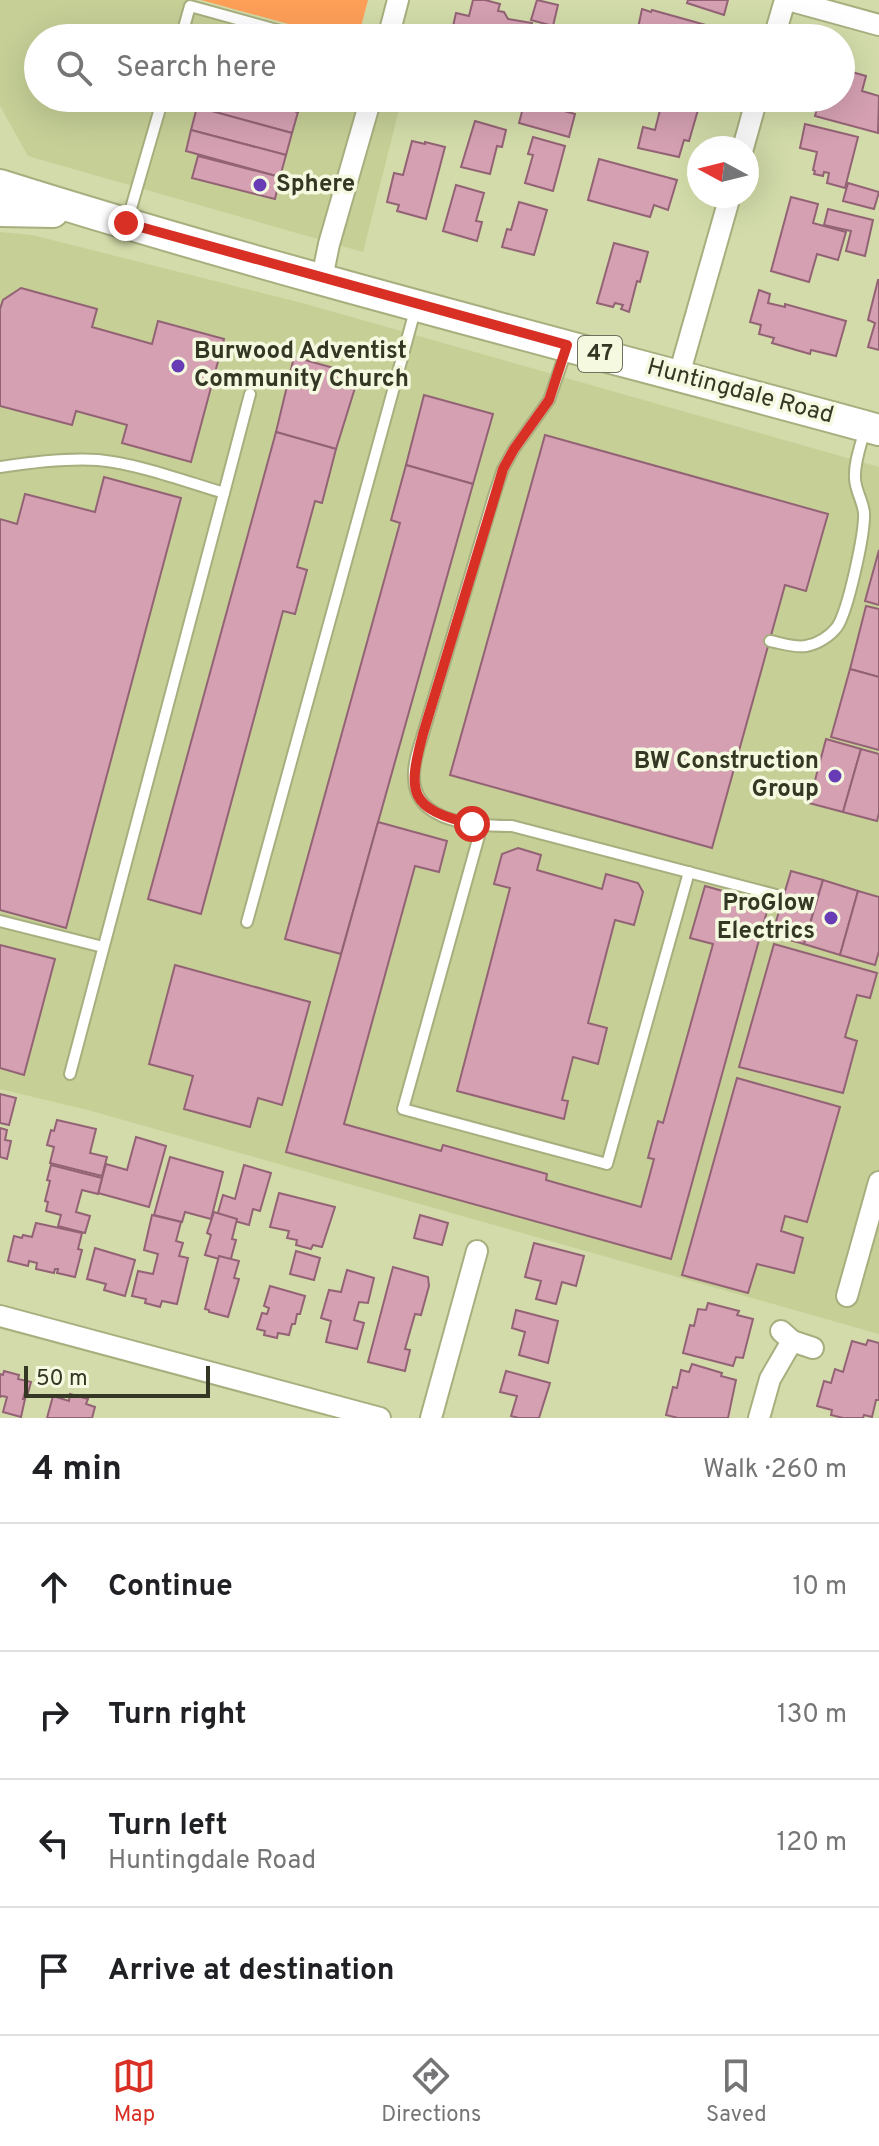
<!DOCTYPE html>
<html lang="en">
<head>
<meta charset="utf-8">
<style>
	:root { --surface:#fff; --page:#f6f6f6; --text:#202124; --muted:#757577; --line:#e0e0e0; --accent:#d93025 }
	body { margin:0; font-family:Overpass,sans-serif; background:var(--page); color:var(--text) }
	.compass { position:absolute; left:687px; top:136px; width:72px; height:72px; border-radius:50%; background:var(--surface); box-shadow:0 8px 32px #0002; rotate:277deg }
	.scale { position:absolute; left:24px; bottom:20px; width:186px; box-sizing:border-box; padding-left:8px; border:4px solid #343723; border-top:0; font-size:22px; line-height:28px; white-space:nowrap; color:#343723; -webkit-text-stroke:6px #f4f9e0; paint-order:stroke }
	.stop { position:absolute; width:24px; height:24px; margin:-18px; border:6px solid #d93025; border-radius:50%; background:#fff }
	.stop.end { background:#d93025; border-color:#fff; box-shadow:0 2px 8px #0008 }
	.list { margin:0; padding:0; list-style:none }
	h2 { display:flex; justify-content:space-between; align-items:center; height:104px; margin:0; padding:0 32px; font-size:34px }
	h2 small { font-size:26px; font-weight:400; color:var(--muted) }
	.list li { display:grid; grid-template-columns:52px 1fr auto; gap:24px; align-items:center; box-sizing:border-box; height:128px; padding:0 32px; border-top:2px solid var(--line) }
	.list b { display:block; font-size:30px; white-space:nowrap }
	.list p { margin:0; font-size:26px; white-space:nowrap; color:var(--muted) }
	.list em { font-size:26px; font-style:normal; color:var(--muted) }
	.icon { flex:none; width:44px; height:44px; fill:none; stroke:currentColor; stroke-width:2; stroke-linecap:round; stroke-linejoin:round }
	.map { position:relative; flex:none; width:879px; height:1418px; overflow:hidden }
	.search { position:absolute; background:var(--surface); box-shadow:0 8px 32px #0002; left:24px; right:24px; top:24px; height:88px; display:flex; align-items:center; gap:20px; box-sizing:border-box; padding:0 28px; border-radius:44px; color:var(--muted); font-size:30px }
	.sheet { height:616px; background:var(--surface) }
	nav { display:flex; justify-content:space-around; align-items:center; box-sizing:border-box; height:112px; border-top:2px solid var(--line); background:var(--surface); font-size:22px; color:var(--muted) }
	nav a { display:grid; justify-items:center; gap:4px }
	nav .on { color:var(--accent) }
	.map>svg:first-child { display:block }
</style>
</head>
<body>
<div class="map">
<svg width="879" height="1418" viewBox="0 0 879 1418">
	<rect width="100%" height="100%" fill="#d2dba9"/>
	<g fill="#c5cf96">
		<polygon points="0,0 192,0 329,38 38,38 38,98 402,98 363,252 28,156 0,106"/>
		<polygon points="0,232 32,235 302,303 879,467 879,1334 88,1110 0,1089"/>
	</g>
	<polygon fill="#fe9f58" points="201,0 368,0 359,34 351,38 339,38"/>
	<g fill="#d4a0b2" stroke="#936375" stroke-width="2">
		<polygon points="473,0 485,0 500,4 498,11 504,12 508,19 532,23 528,38 462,38 451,35 456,13 469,16"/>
		<polygon points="537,0 558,5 553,26 531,20"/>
		<polygon points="688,0 728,0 724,15 687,3"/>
		<polygon points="642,9 651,12 652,10 720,29 718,38 639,38 642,29 638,28"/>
		<polygon points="841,69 866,76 862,91 879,96 878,133 815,116 820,98 841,98"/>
		<polygon points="217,98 245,98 298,112 292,133 213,112"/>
		<polygon points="249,98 302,98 298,112"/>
		<polygon points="663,98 681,98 700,103 689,141 684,140 679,157 638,148 643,127 655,130"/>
		<polygon points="525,100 575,114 569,137 519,123"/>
		<polygon points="197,107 292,133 286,155 191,130"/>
		<polygon points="475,121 506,130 502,147 497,146 490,174 461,167"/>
		<polygon points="805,124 858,137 845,188 827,183 829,173 824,172 823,176 814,174 815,171 813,170 817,152 800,148"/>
		<polygon points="191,130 286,155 280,177 186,151"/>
		<polygon points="533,137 565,146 553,191 525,183 533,155 528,154"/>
		<polygon points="412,141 425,144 425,142 445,147 426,219 397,211 399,205 387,202 394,173 403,175"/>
		<polygon points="198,156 280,177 275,199 192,178"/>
		<polygon points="599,159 677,180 668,210 654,205 650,217 588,200"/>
		<polygon points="848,183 879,192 874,209 843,201"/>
		<polygon points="456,185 484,193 476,221 482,222 477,241 443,231"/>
		<polygon points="791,197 818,204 813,223 846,232 838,260 817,254 809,282 771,271"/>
		<polygon points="519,202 547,210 534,255 502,247 507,229 511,230"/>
		<polygon points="828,209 873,220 865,256 846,251 851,231 824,225"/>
		<polygon points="614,243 648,252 640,282 637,281 629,312 621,309 623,305 615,303 613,307 597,303"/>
		<polygon points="878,280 879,280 879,350 868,347 875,323 868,320"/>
		<polygon points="21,288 97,309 92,327 152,344 158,321 224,339 191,462 122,443 127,425 76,411 72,425 0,406 0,309 3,300"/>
		<polygon points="759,290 770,294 768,303 785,307 785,304 846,321 836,356 811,350 810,354 772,343 774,338 759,334 761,325 750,322"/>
		<polygon points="294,357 359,375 336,449 276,432"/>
		<polygon points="424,395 493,414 473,484 406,465"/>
		<polygon points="276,432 336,449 322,503 315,501 297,567 307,570 295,614 283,611 201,914 148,899"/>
		<polygon points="545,435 828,514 806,591 785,585 712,848 450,775"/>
		<polygon points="406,465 473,484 341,954 285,939 400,523 391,520"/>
		<polygon points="104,477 181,498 66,928 0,910 0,519 17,524 25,494 95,512"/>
		<polygon points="879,550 879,605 865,601"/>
		<polygon points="866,606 879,609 879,677 850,669"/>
		<polygon points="850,669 879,677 879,750 831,737"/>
		<polygon points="826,739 861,749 843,812 809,803"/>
		<polygon points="861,749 879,754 879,813 877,821 843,812"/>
		<polygon points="378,822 447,841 439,872 415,866 344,1124 441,1151 443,1145 547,1174 546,1180 641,1207 654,1159 648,1158 658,1121 663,1123 713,944 690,938 705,886 769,904 671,1259 286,1152"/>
		<polygon points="518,848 541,855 537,870 602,889 606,874 638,883 643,892 634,925 615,920 588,1023 607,1028 598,1064 573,1057 562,1100 568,1101 564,1119 457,1091 510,888 494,884 502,854"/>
		<polygon points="791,871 823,880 804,944 772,935"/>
		<polygon points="823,880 858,891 840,955 804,944"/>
		<polygon points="858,891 879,897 879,951 875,965 840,955"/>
		<polygon points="774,944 877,973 870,998 857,995 845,1037 857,1041 843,1093 739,1067"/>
		<polygon points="0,945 55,959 24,1075 0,1068"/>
		<polygon points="175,965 310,1002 282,1105 258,1098 250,1127 184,1109 193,1076 149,1064"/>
		<polygon points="737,1078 840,1107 807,1222 785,1216 781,1231 803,1238 794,1273 757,1264 748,1293 682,1275"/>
		<polygon points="0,1094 16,1098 9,1125 0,1123"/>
		<polygon points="57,1120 96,1129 90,1153 107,1157 102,1176 50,1163 54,1147 47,1145 51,1130 54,1131"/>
		<polygon points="0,1128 7,1130 5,1140 11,1141 7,1159 0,1157"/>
		<polygon points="136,1137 166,1146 149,1207 98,1193 106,1164 127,1170"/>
		<polygon points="170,1157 223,1172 211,1219 185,1212 182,1222 154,1215"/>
		<polygon points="51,1165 102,1178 98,1194 82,1190 76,1212 90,1216 85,1233 58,1226 61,1215 46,1211 48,1202 45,1201 50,1181 47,1180"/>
		<polygon points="244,1165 271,1173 260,1211 253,1209 249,1225 217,1216 223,1195 235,1199"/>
		<polygon points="279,1193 335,1207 322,1247 313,1245 311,1249 296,1245 297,1240 287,1238 289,1231 270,1227"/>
		<polygon points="214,1212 237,1219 232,1239 236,1240 230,1262 205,1255 211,1235 207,1233"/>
		<polygon points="152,1215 181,1222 176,1241 183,1243 179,1256 188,1258 177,1304 162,1301 160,1307 145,1303 146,1299 132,1296 138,1271 153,1274 158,1254 144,1250"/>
		<polygon points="420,1215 448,1223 442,1245 414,1238"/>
		<polygon points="36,1223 82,1233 78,1249 82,1250 75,1277 57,1273 58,1269 55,1269 54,1273 36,1269 37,1263 29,1261 28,1266 8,1261 14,1236 22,1238 23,1235 32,1237"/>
		<polygon points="534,1243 584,1256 576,1286 562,1282 556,1304 536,1299 541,1281 525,1277"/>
		<polygon points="95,1248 135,1260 125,1296 104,1290 106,1284 87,1279"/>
		<polygon points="296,1251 320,1258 314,1280 290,1274"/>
		<polygon points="219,1256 239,1261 234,1278 239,1279 228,1317 209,1312 209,1310 205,1309"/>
		<polygon points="393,1267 428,1277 429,1286 421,1315 415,1314 405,1349 410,1350 405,1371 368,1362"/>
		<polygon points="347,1270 374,1278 368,1303 359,1302 354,1320 364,1323 357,1349 326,1342 331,1321 321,1318 329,1290 341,1292"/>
		<polygon points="270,1286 305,1296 300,1314 297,1314 295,1324 292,1324 289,1335 278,1333 277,1338 264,1335 265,1331 257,1329 262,1313 267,1314 269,1308 264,1306"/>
		<polygon points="708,1303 739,1311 737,1315 753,1319 743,1358 736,1357 733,1366 683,1353 690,1325 694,1326 698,1309 706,1310"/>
		<polygon points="516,1310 558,1321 548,1363 519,1355 525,1332 512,1328"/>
		<polygon points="868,1340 879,1343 879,1400 876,1400 872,1417 864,1415 863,1418 843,1418 831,1415 832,1410 817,1406 824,1381 831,1383 835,1369 843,1372 852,1341 866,1345"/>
		<polygon points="692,1364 722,1373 721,1376 736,1380 728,1418 678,1418 666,1415 673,1387 677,1388 681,1370 689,1372"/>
		<polygon points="4,1371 19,1375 18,1379 31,1382 28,1393 25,1392 23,1399 25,1399 21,1417 3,1412 7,1397 2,1396 0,1397 0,1374 3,1375"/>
		<polygon points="506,1371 550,1383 539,1418 519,1418 511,1416 517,1396 500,1392"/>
		<polygon points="70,1394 88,1399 86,1404 95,1407 92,1418 47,1418 53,1396 69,1401"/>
	</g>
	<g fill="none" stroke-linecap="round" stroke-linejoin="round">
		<g stroke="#a7af7f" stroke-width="14">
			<g id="service">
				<polyline points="181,38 190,6 306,38"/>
				<polyline points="127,222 163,98"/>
				<path d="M566,351L549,400L514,449L503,469L495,493L423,734C419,748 413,763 414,778C415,824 478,826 512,826L776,895"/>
				<path d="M0,467C33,462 65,458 98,460C139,464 184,481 224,493L70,1074"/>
				<polyline points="224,493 250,394"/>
				<path d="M770,641C781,643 795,648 806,646C818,644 830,636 837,627C848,611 865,533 864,513C863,501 855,490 855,478C854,462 861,445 865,429"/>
				<polyline points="482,825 403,1109 607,1164 689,872"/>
				<polyline points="0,921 103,947"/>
				<polyline points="247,922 416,307"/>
			</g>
		</g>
		<g stroke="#a7af7f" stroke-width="24">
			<g id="minor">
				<polyline points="788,0 879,25"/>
				<polyline points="388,38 398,0"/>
				<polyline points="774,38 785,0"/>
				<polyline points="743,148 757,98"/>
				<polyline points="322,278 329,244 371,98"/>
				<polyline points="679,375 730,196"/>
				<polyline points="847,1296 879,1182"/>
				<polyline points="0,1316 380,1418"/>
				<polyline points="781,1331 792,1341 813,1348"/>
				<polyline points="431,1418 477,1251"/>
				<polyline points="759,1418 770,1379 792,1341"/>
			</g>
		</g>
		<g stroke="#a7af7f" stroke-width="34">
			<g id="primary">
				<path d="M0,185C290,276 586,350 879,430"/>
				<polyline points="0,211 53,212"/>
			</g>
		</g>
		<use href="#service" stroke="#fff" stroke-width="10"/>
		<use href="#minor" stroke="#fff" stroke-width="20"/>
		<use href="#primary" stroke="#fff" stroke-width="30"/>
	</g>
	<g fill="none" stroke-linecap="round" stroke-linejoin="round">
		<path stroke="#d93025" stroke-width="10" d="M126,223L567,345L549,400L514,449L503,469L423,734C407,793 409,809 472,824"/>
	</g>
	<g fill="#683cb4" stroke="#f4f9e0" stroke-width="3">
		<circle cx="260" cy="185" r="8"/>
		<circle cx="178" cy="366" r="8"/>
		<circle cx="835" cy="776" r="8"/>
		<circle cx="831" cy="918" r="8"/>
	</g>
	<g text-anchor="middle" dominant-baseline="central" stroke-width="7" stroke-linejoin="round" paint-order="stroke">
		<rect fill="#f4f9e0" stroke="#6e715c" stroke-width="2" x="578" y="336" width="44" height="36" rx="6"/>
		<g font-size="22" font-weight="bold" fill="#343723">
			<text x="600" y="354">47</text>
		</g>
		<g font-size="24" font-weight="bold" fill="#343723" stroke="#f4f9e0" text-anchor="start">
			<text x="276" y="185">Sphere</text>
			<text x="194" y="352">Burwood Adventist<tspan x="194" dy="28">Community Church</tspan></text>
			<text x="819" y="762" text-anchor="end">BW Construction<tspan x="819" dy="28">Group</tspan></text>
			<text x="815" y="904" text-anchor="end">ProGlow<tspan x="815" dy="28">Electrics</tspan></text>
		</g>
		<g font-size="24" fill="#343723" stroke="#f4f9e0">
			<text transform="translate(740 392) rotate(15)">Huntingdale Road</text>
		</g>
	</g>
</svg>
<svg class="compass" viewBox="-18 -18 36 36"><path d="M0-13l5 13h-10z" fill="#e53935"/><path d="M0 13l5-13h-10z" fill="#757577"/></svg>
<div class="scale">50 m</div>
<div class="stop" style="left:472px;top:824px"></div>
<div class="stop end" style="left:126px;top:223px"></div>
<div class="search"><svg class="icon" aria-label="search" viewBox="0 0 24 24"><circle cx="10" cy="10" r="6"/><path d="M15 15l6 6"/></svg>Search here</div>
</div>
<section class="sheet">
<h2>4 min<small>Walk · 260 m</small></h2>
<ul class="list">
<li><svg class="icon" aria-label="ahead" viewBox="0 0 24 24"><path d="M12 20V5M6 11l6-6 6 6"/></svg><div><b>Continue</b></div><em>10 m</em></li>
<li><svg class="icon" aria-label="right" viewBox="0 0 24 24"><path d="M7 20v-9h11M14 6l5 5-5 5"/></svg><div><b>Turn right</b></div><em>130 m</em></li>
<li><svg class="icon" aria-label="left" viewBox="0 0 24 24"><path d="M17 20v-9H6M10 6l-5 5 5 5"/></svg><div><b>Turn left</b><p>Huntingdale Road</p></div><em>120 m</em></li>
<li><svg class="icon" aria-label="arrive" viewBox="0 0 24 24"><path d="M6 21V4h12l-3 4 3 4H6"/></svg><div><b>Arrive at destination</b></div></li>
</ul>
</section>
<nav>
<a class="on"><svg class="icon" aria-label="map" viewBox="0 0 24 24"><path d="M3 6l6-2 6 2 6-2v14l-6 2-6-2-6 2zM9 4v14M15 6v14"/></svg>Map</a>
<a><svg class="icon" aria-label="directions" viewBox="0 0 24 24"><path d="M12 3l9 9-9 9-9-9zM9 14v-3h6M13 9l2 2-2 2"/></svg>Directions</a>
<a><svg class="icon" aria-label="saved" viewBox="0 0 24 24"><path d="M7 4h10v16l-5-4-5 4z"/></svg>Saved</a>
</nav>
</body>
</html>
